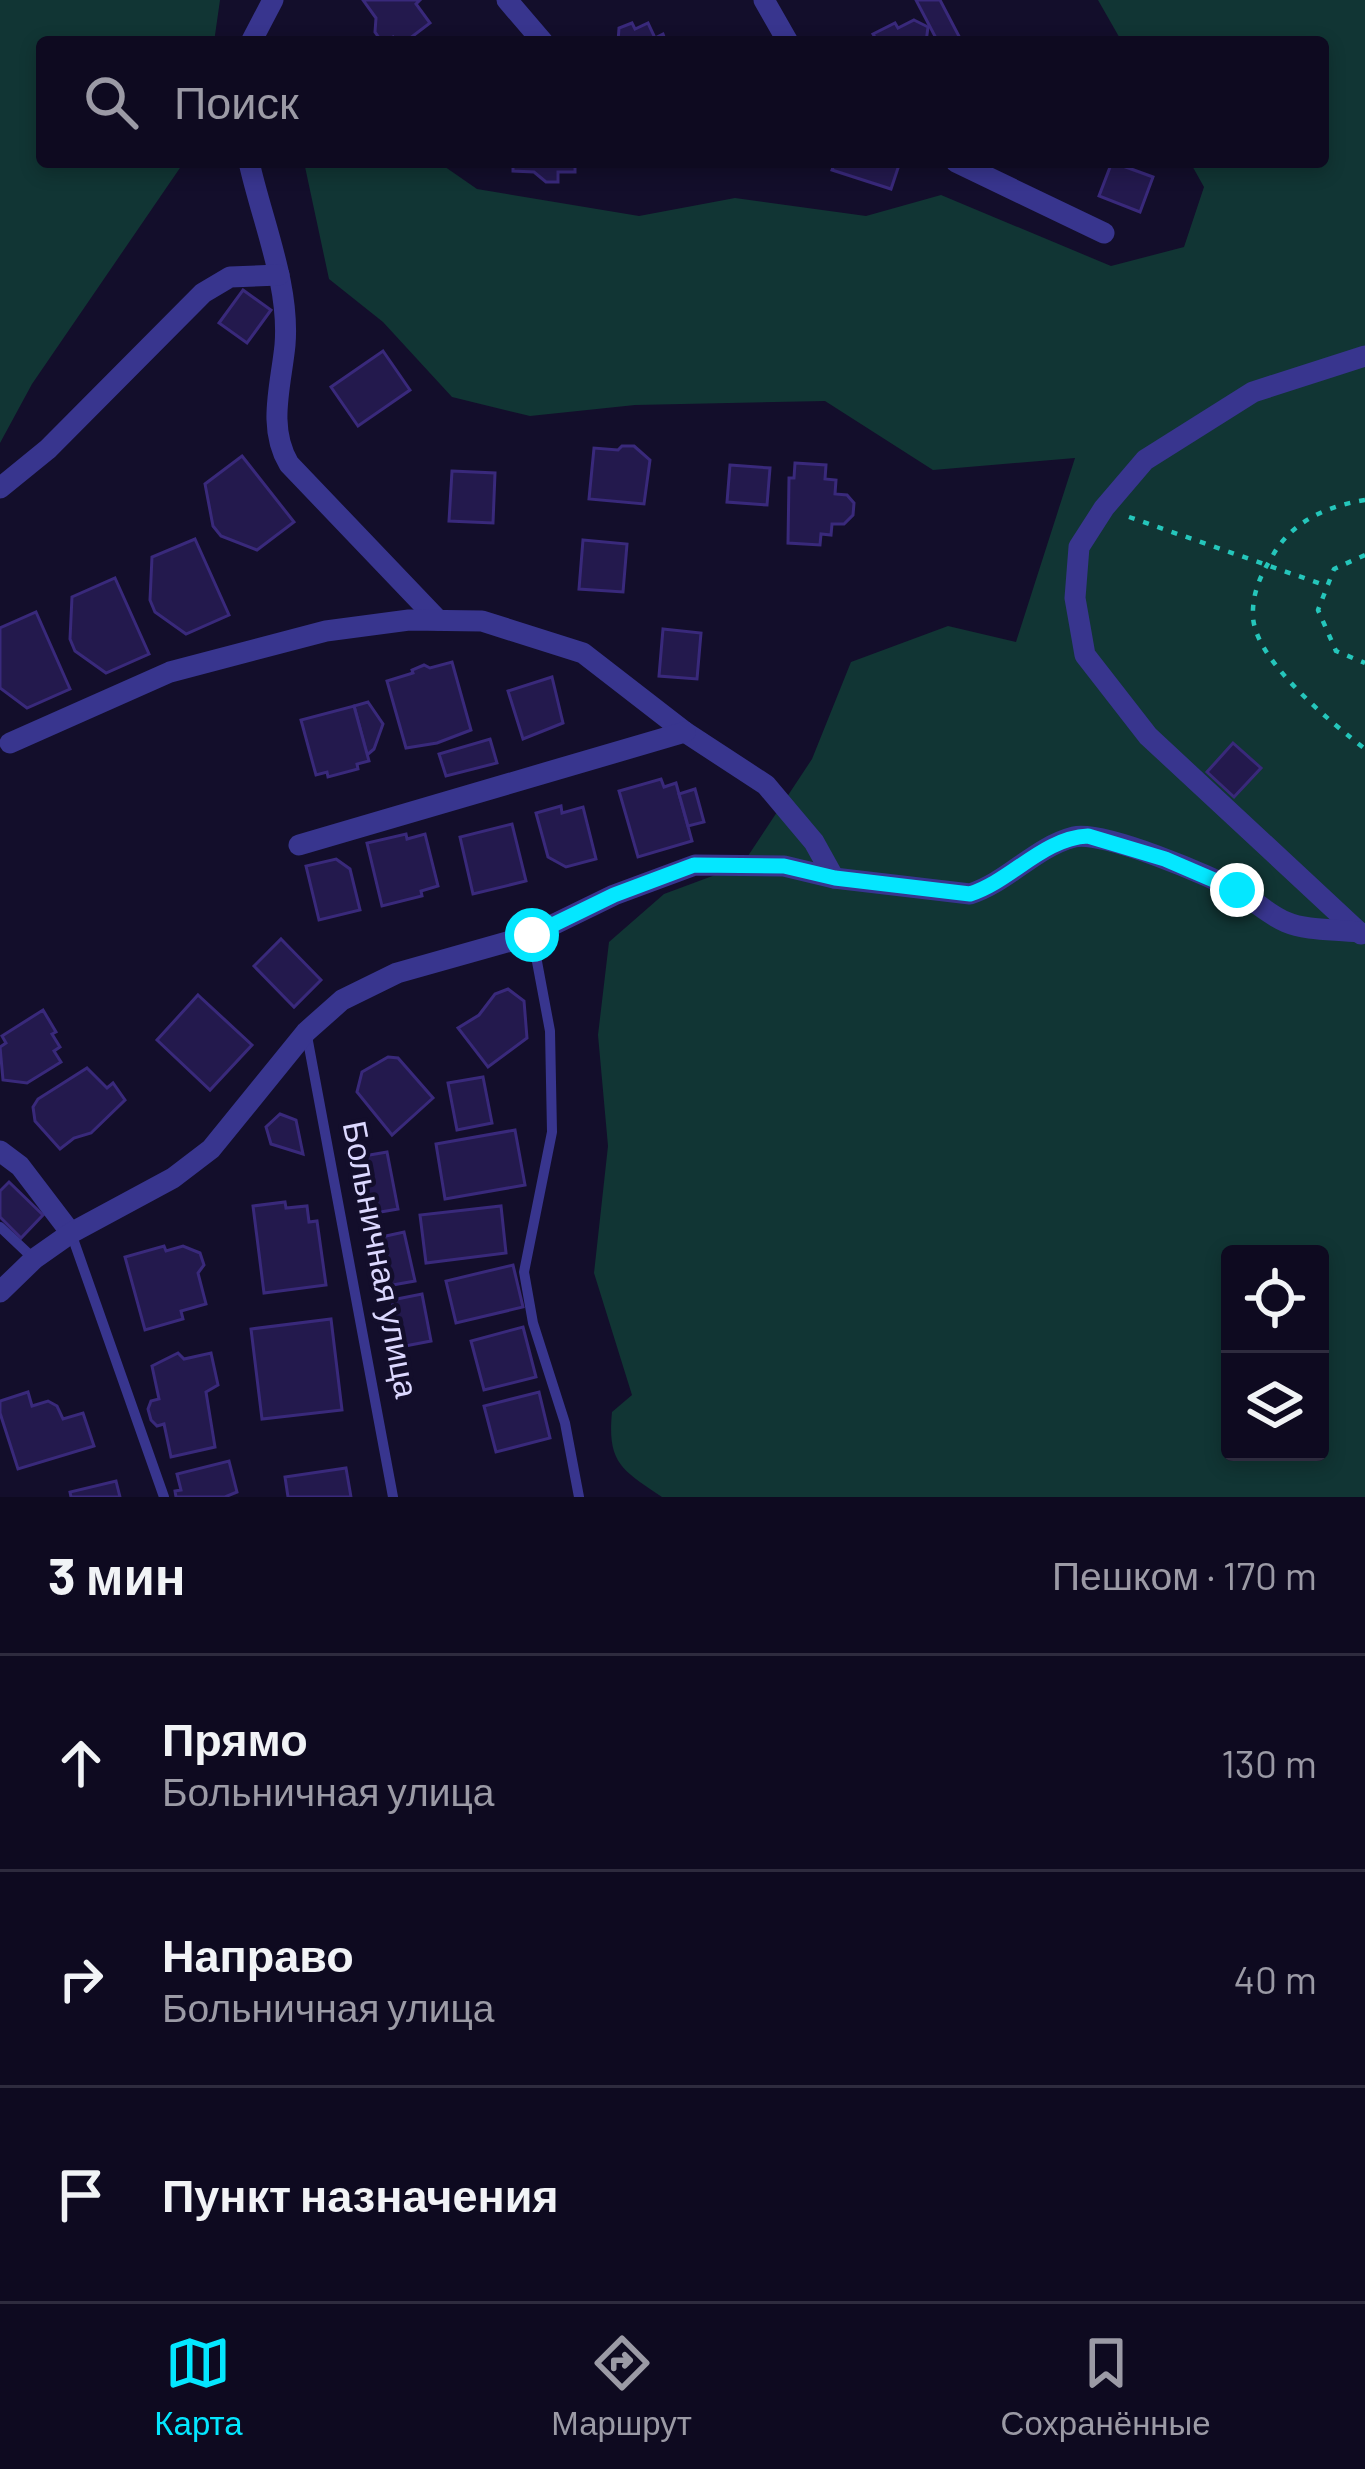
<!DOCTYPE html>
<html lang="ru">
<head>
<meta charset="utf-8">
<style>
	:root { --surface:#0e0a20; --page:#1c182d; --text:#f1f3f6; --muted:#9b9aa5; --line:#2e2b3e; --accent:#04e7ff }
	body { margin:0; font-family:Barlow,sans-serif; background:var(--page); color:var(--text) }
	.controls { position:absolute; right:36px; bottom:36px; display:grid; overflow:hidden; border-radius:12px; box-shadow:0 6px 18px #0003 }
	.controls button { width:108px; height:108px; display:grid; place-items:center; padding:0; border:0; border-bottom:3px solid var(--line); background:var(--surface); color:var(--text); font:60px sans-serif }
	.stop { position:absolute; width:36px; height:36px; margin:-27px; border:9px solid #04e7ff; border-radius:50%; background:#fff }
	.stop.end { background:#04e7ff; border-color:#fff; box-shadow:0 3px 12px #0008 }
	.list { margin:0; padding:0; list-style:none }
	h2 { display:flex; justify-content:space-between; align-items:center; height:156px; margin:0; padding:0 48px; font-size:51px }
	h2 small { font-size:39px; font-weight:400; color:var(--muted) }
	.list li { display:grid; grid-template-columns:78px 1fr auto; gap:36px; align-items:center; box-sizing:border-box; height:216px; padding:0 48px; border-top:3px solid var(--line) }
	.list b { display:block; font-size:45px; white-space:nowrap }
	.list p { margin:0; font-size:39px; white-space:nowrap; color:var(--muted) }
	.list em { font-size:39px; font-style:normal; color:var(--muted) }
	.icon { flex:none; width:66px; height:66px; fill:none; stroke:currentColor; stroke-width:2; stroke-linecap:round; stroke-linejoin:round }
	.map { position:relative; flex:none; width:1365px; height:1497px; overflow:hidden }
	.search { position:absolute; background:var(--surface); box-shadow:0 6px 18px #0003; left:36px; right:36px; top:36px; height:132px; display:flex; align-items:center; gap:30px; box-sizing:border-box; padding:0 42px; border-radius:12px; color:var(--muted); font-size:45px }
	.sheet { height:804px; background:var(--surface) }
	nav { display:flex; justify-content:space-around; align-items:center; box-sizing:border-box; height:168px; border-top:3px solid var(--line); background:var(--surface); font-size:33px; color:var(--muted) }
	nav a { display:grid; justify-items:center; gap:6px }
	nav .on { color:var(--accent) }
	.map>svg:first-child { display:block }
</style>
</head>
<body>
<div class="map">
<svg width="1365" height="1497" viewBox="0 0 1365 1497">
	<rect width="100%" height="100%" fill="#130e2b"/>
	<g fill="#113534" fill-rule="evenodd">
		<polygon points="0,0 220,0 214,42 42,42 42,162 184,162 32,384 0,443"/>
		<path d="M1098,0H1365V1497H662C622,1470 607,1463 612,1412L632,1395L594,1273L608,1146L598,1035L609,942L664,894L742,865L812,759L851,662L948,626L1016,642L1075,458L933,470L825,401L635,405L530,416L452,397L383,322L329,279L304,162H438L477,189L639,216L735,198L866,216L941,195L1111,266L1184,247L1204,187L1190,162H1323V42H1122ZM1230,1254H1320V1452H1230Z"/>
	</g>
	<g fill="#23194d" stroke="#39297b" stroke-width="3">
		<polygon points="363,0 420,0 416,4 430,23 405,42 396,42 393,37 382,42 375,32 376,18"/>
		<polygon points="916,0 940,0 962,42 938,42"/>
		<polygon points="914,20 928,27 926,42 878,42 873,34 895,23 898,28"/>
		<polygon points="632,23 635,29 648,23 655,38 663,34 666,42 618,42 619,28"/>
		<polygon points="513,162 575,162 575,172 558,172 558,182 546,182 534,172 513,171"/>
		<polygon points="835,162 900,162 891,189 832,170"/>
		<polygon points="1112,162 1153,177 1140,212 1099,196"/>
		<polygon points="243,290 271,310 247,343 219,323"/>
		<polygon points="383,351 410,390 358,426 331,387"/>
		<polygon points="634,446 650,460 644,504 589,499 594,448 618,450 622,446"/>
		<polygon points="242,456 294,522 257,550 221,536 213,526 205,484"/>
		<polygon points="795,463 826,465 825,479 836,480 835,494 847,495 854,503 853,515 844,524 832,524 831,535 821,534 820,545 788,543 789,478 794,478"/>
		<polygon points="730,465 770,468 767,505 727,502"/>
		<polygon points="452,471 495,473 493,523 449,521"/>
		<polygon points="195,539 229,615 186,634 155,612 150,600 152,557"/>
		<polygon points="583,540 627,544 623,592 579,589"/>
		<polygon points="115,578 149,654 106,673 75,651 70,639 72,597"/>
		<polygon points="36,612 70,689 27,708 0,688 0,628"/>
		<polygon points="663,629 701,633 697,679 659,676"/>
		<polygon points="452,662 471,730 437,743 406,748 387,681 413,673 412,670 424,665 430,668"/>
		<polygon points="552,677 563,723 523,739 508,691"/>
		<polygon points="368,702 383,724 374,749 367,755 354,706"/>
		<polygon points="354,706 369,761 357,764 358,769 328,777 327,772 316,775 301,720"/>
		<polygon points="490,739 497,763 446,776 439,754"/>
		<polygon points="1233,743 1261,768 1234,797 1207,772"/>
		<polygon points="661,779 664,787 676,783 692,841 638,857 619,791"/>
		<polygon points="695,789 704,822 688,826 679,794"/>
		<polygon points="561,806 562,813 583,807 596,859 566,867 548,857 536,813"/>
		<polygon points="512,824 526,881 473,894 460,837"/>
		<polygon points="406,834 407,839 425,834 438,886 421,891 422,896 382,906 367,843"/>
		<polygon points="336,859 350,869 360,910 319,920 306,866"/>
		<polygon points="281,939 321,980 294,1007 254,966"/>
		<polygon points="508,989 524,1001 527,1038 488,1067 458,1028 479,1015 495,994"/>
		<polygon points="198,995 252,1045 210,1090 157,1040"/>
		<polygon points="43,1010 56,1032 52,1034 60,1047 54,1051 61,1062 27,1083 3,1080 0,1047 6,1043 2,1036"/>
		<polygon points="388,1057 398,1058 433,1098 392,1135 357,1092 362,1072"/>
		<polygon points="87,1068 107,1088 113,1083 125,1100 91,1133 74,1138 60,1149 35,1121 33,1107 38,1099"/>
		<polygon points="483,1077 492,1123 457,1130 448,1083"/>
		<polygon points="280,1114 296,1120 303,1154 271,1144 266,1127"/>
		<polygon points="515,1130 525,1185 445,1199 436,1144"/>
		<polygon points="387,1152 398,1209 369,1214 358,1157"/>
		<polygon points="9,1182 43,1215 21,1238 0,1217 0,1191"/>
		<polygon points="285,1202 286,1208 307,1206 309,1222 317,1221 326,1285 264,1293 253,1206"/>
		<polygon points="501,1206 506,1253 426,1263 420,1215"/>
		<polygon points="404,1232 415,1281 387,1286 377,1238"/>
		<polygon points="164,1246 166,1251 183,1246 200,1253 204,1265 198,1273 206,1304 181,1311 183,1319 145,1330 125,1257"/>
		<polygon points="513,1265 523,1307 456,1323 446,1281"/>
		<polygon points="422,1294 431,1341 400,1347 392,1300"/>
		<polygon points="331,1319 342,1410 262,1419 251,1329"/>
		<polygon points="523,1327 536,1377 484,1390 471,1341"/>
		<polygon points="178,1353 184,1359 211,1353 218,1385 206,1392 215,1447 171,1457 164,1424 157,1426 151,1420 148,1409 151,1401 159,1399 152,1366"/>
		<polygon points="28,1392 32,1406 48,1401 57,1406 63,1419 83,1413 94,1446 18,1469 0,1413 0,1401"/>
		<polygon points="539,1392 550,1438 496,1452 484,1406"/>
		<polygon points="229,1461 237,1492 225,1497 176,1497 175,1491 181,1490 177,1474"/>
		<polygon points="346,1468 351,1497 288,1497 285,1477"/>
		<polygon points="116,1481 120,1497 71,1497 70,1492"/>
	</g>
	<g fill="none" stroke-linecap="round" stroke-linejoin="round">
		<g stroke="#25c6bb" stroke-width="4.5" stroke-dasharray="6 9" stroke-linecap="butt">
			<path d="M1365,500C1328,506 1292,521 1273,555C1261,574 1252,593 1253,616C1254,660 1332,723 1365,749"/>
			<polyline points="1129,517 1327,586"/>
			<polyline points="1365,555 1334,569 1318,610 1336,651 1365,663"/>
		</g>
		<g stroke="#38358e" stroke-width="10">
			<polyline points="532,935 550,1031 552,1132 524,1272 533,1323 565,1423 579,1497"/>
			<polyline points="307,1036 393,1497"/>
			<polyline points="0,1227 34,1259"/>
			<polyline points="71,1233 164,1497"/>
		</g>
		<g stroke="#38358e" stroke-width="21">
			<polyline points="507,0 543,42"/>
			<polyline points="764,0 788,42"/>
			<polyline points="251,42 273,0"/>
			<path d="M249,162C262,221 290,285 285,345C281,386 267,427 289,464L438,620"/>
			<polyline points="956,162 1104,233"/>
			<polyline points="0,488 48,449 203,293 230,277 279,275"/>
			<polyline points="10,743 170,672 326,631 409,620 482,621 583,653 685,732 766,785 814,842 834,878"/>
			<polyline points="299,845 685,732"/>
			<polyline points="1361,934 1148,736 1085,655 1075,598 1079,547 1104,508 1145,460 1253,392 1365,356"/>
			<polyline points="0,1151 20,1166 71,1233"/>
			<path d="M0,1292L34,1259L71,1233L173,1178L211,1149L306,1032L342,1000L397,973L532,935L614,895L695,865L784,866L834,878L970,894C1008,882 1035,847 1074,837C1102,830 1212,876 1239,892C1255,901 1269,915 1286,922C1307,931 1335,929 1359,932"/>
		</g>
	</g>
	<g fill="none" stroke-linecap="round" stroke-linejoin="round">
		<path stroke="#04e7ff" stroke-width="15" d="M532,935L614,895L694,865L784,866L835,878L970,894C1011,881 1043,838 1088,836L1165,859L1237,890"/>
	</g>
	<g text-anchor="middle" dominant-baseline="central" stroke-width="9" stroke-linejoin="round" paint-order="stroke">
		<g font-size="33" fill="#dcd8ff" stroke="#130e2b">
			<text transform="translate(382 1259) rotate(79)">Больничная улица</text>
		</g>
	</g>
</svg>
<div class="controls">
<button><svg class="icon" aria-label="locate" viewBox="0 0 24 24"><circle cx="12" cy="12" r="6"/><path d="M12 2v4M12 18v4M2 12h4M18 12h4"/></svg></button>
<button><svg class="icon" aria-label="layers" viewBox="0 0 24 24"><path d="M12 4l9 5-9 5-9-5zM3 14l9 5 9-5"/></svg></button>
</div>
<div class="stop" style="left:532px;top:935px"></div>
<div class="stop end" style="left:1237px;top:890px"></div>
<div class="search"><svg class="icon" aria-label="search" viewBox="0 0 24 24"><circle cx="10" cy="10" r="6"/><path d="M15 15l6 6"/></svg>Поиск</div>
</div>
<section class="sheet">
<h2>3 мин<small>Пешком · 170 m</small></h2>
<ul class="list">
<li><svg class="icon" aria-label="ahead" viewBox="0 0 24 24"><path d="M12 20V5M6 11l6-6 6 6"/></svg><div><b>Прямо</b><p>Больничная улица</p></div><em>130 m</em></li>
<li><svg class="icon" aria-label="right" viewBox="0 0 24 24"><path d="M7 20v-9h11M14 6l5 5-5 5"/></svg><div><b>Направо</b><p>Больничная улица</p></div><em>40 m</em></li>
<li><svg class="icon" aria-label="arrive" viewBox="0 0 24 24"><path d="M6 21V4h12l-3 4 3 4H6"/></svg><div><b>Пункт назначения</b></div></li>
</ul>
</section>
<nav>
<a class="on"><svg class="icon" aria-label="map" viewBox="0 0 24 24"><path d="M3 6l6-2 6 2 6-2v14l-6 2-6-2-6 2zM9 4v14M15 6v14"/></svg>Карта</a>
<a><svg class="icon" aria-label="directions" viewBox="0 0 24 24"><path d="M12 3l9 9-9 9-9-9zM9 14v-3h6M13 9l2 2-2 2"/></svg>Маршрут</a>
<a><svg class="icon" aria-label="saved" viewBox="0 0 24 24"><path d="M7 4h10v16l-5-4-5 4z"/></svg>Сохранённые</a>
</nav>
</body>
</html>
